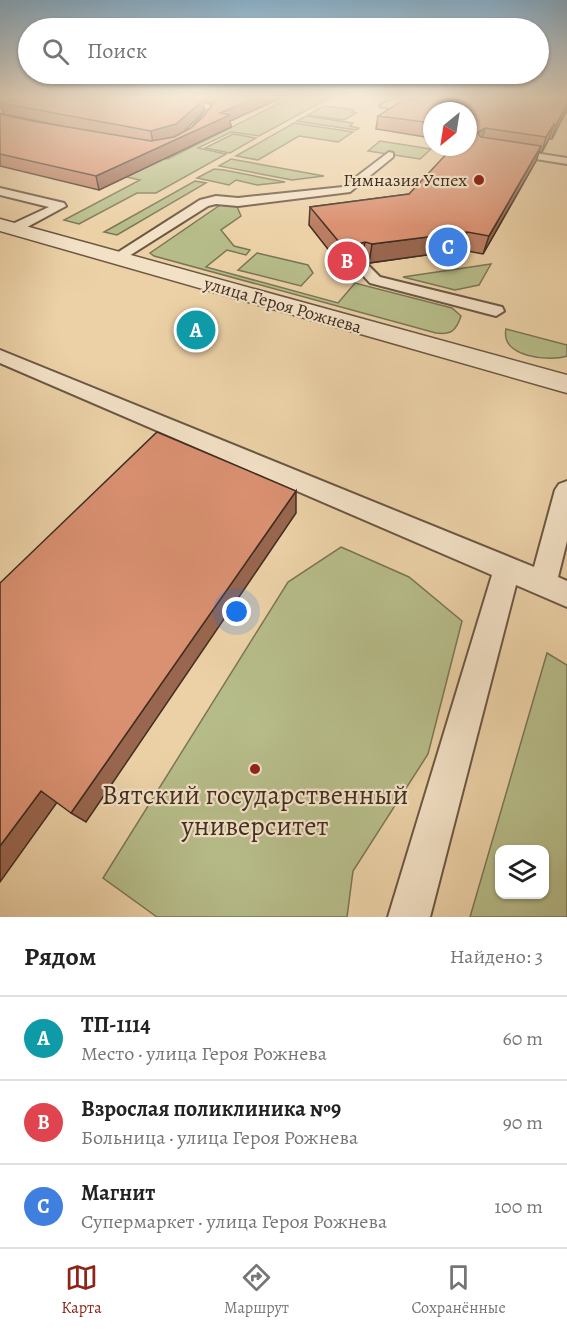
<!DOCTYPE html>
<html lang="ru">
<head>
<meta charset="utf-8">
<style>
	:root { --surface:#fff; --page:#f6f6f6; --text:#222; --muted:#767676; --line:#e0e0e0; --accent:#8f2418 }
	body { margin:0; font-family:Alegreya,serif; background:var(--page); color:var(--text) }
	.controls { position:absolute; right:18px; bottom:18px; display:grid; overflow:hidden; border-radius:12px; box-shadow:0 2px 4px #0004 }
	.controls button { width:54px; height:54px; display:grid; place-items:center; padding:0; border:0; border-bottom:2px solid var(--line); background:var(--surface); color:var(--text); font:30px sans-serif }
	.compass { position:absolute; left:423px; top:102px; width:54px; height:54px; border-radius:50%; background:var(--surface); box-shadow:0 2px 4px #0004; rotate:210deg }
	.you { position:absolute; left:237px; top:612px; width:21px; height:21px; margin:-15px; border:4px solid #fff; border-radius:50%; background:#1a73e8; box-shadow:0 0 0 9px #1a73e833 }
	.badge { display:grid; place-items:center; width:39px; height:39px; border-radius:50%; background:var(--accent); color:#fff; font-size:20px; font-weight:700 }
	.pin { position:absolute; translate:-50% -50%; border:3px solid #fff; box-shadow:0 2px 6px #0006 }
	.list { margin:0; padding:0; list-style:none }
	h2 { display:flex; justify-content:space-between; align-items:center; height:78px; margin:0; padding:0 24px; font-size:26px }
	h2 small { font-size:20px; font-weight:400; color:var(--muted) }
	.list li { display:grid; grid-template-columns:39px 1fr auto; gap:18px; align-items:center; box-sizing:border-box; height:84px; padding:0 24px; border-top:2px solid var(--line) }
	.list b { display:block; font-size:22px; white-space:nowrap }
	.list p { margin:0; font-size:20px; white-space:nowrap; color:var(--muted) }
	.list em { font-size:20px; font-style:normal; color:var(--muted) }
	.icon { flex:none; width:33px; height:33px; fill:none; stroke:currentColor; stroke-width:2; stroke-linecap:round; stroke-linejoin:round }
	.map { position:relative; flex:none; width:567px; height:917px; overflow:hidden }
	.search { position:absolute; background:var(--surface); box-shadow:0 2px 4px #0004; left:18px; right:18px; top:18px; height:66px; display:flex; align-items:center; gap:15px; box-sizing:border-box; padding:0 21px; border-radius:33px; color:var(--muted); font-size:22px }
	.sheet { height:330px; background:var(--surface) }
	nav { display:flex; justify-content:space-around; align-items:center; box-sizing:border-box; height:84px; border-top:2px solid var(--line); background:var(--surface); font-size:16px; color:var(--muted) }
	nav a { display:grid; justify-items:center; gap:3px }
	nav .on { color:var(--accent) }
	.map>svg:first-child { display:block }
</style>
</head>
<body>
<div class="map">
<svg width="567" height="917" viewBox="0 0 567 917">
	<rect width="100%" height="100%" fill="#ecd1a7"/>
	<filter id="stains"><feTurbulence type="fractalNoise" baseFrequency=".00333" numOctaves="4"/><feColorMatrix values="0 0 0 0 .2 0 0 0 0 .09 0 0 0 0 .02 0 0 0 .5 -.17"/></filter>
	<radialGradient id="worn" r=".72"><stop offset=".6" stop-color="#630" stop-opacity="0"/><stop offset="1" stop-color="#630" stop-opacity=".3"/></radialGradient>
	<g fill="#b6bc89" stroke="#7b7556" stroke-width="1.5" fill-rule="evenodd">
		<polygon points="290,98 329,98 259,136 231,132 198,148 226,154 156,193 137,193 79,224 64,220 140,180 0,148 0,128 168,159"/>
		<polygon points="324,106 354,110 352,112 356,113 344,120 308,115"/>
		<polygon points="306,116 353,123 350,126 359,128 356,130 297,121"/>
		<polygon points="294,123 353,132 338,142 299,136 258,160 236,156"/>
		<polygon points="233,134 256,138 230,153 205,148"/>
		<polygon points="380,141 431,149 420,159 368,151"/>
		<polygon points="231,159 324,176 292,180 219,166"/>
		<polygon points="214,169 224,170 285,182 257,185 236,180 229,185 197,178"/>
		<polygon points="195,181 206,183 117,235 104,232"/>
		<path d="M226,201L235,202L241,216L221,230L234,246L250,250L246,255L227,250L206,267L338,303L355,283L452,308L461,316C456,331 451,335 436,333L154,256L150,253Z"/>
		<polygon points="257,253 308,265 313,273 301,286 238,270"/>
		<polygon points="491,264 479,285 455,290 403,277"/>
		<path d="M506,329L567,345V356C549,362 500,357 506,329Z"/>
		<polygon points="341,547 409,577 462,621 428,754 353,871 347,917 157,917 103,878 288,582"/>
		<path d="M547,653L567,665V917H470ZM500,850H544V894H500Z"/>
	</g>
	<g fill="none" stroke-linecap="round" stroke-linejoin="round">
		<g stroke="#6b5743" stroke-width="4">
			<g id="service">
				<polygon points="58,98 77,98 0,113 0,107"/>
				<polygon points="197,98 208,98 202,102 217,108 199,132 196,133 191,130 208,109 191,104 191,100"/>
				<path d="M474,98H483L470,107L404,111L380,106C407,87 448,118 474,98ZM399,103L417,106L394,105Z"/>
				<polygon points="509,149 567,158 567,164 505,154 505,150"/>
				<polygon points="389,152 393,153 393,157 350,192 238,206 216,204 208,206 121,261 116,262 109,258 200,200 216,196 238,198 343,187"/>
				<polygon points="0,188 64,203 66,206 18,232 8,232 6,229 8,226 49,207 0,195"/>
				<polygon points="362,263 367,264 380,277 502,307 504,311 496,316 370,283 355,267"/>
				<polygon points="0,350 534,567 555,490 559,484 567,481 567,541 558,577 567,581 567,607 516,585 430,917 388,917 492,575 0,363"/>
			</g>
		</g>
		<g stroke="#6b5743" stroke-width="3">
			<polygon id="minor" points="0,219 567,375 567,393 0,231"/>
		</g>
		<use href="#service" fill="#f3e1c6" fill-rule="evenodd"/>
		<use href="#minor" fill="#f3e1c6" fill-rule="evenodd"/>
	</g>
	<g fill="#bb7d61" stroke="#402e22" stroke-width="1.5" fill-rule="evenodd">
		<path d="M0,98L204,110L200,116L181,133L191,128L204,116L213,104L207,102L206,98H281L230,121L231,127L99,190L0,166V114H4L0,105ZM8,115L71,128L32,121Z"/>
		<polygon points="421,98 567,98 567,109 552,139 549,139 542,152 539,152 536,161 483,254 462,250 369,263 362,261 342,267 309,225 310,207 409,194 468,147 468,111 432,111 432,138 376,129 378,116"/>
	</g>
	<g fill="#99664f" stroke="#402e22" stroke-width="1.5">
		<polygon points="0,98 43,98 0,103"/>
		<polygon points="255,98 281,98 230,121 231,127 99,190 96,176 220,119 220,113"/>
		<polygon points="203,99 204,110 200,116 178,137 153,144 151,131"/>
		<polygon points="567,104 567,109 552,139 556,125"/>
		<polygon points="554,124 549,139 542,152 546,137"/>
		<polygon points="485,128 481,143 477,133"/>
		<polygon points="541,146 536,161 483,254 489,236"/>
		<polygon points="467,232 462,250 369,263 372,244"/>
		<polygon points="365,242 362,261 342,267 344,248"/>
		<polygon points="296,491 296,513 86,822 71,813"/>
		<polygon points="41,791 58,801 0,882 0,846"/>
	</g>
	<g fill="#da9171" stroke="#402e22" stroke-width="1.5">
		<polygon points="28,98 200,98 203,99 199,104 176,124 151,131 0,103"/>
		<polygon points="217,98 255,98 220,113 230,115 96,176 0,154 0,114 32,121 151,141 174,137 191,128 204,116"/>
		<polygon points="433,98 567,98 567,104 556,125 554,124 546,137 485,128 477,133 481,137 541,146 489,236 467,232 372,244 365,242 344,248 310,207 409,194 453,147 468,147 468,132 471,129 468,128 468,111 432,111 432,123 378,116 403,100"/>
		<polygon points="157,432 296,491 71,813 41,791 0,846 0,583"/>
	</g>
	<linearGradient id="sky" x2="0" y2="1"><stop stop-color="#89b4d2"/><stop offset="0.43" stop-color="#f6ead7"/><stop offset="1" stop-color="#f6ead7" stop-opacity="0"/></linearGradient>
	<rect width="567" height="226" fill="url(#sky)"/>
	<g fill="#8f2418" stroke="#f3e1c6" stroke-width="2">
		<circle cx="479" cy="180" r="6"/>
		<circle cx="255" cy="769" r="6"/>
	</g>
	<g text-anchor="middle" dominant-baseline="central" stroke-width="4.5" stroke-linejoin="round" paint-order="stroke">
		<g font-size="18" fill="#402e22" stroke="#f3e1c6" text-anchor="end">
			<text x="467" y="180">Гимназия Успех</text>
		</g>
		<g font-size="18" fill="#402e22" stroke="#f3e1c6">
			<text transform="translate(283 305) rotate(16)">улица Героя Рожнева</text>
		</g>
		<g font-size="27" fill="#402e22" stroke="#f3e1c6">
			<text x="255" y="795">Вятский государственный<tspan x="255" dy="31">университет</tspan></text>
		</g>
	</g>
	<rect width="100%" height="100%" filter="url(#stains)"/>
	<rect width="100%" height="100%" fill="url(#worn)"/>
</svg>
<div class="controls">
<button><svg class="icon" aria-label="layers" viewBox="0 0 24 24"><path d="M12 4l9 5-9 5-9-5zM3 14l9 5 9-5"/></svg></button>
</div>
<svg class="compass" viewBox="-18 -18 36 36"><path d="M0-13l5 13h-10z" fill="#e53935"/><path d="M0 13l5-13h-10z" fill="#767676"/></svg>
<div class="you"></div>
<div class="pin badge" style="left:196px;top:330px;background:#0f9aa8">A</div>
<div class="pin badge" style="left:347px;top:261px;background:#e0444e">B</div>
<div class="pin badge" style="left:448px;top:247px;background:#3f7fe0">C</div>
<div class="search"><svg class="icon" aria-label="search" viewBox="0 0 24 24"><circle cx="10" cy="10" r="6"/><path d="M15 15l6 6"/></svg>Поиск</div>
</div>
<section class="sheet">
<h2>Рядом<small>Найдено: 3</small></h2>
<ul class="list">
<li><span class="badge" style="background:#0f9aa8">A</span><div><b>ТП-1114</b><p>Место · улица Героя Рожнева</p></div><em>60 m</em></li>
<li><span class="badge" style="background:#e0444e">B</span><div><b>Взрослая поликлиника №9</b><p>Больница · улица Героя Рожнева</p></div><em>90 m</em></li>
<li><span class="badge" style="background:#3f7fe0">C</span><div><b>Магнит</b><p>Супермаркет · улица Героя Рожнева</p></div><em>100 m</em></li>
</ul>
</section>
<nav>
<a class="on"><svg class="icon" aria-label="map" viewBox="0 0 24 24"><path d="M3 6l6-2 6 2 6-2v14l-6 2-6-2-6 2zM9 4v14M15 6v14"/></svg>Карта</a>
<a><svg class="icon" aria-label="directions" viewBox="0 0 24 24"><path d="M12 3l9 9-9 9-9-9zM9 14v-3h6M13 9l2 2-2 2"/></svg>Маршрут</a>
<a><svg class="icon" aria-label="saved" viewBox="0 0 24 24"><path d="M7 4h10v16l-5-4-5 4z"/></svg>Сохранённые</a>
</nav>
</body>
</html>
